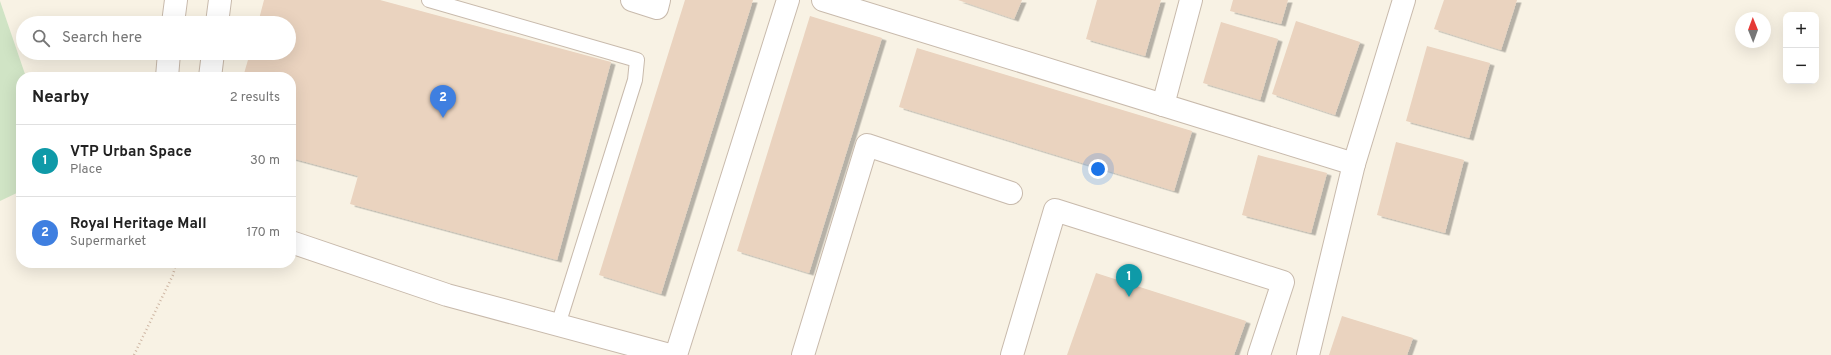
<!DOCTYPE html>
<html lang="en">
<head>
<meta charset="utf-8">
<style>
	:root { --surface:#fff; --page:#f2f2f2; --text:#222; --muted:#767676; --line:#e0e0e0; --accent:#d27b59 }
	body { margin:0; font-family:Overpass,sans-serif; background:var(--page); color:var(--text) }
	.controls { position:absolute; right:12px; top:12px; display:grid; overflow:hidden; border-radius:8px; box-shadow:0 4px 16px #0002 }
	.controls button { width:36px; height:36px; display:grid; place-items:center; padding:0; border:0; border-bottom:1px solid var(--line); background:var(--surface); color:var(--text); font:20px sans-serif }
	.compass { position:absolute; left:1735px; top:12px; width:36px; height:36px; border-radius:50%; background:var(--surface); box-shadow:0 4px 16px #0002; rotate:359deg }
	.you { position:absolute; left:1098px; top:169px; width:14px; height:14px; margin:-10px; border:3px solid #fff; border-radius:50%; background:#1a73e8; box-shadow:0 0 0 6px #1a73e833 }
	.badge { display:grid; place-items:center; width:26px; height:26px; border-radius:50%; background:var(--accent); color:#fff; font-size:13px; font-weight:700 }
	.pin { position:absolute; translate:-50% -33px; filter:drop-shadow(0 1px 2px #0008) }
	.pin::after { content:''; position:absolute; top:21px; width:14px; height:12px; background:inherit; clip-path:polygon(0 0,100% 0,50% 100%) }
	.list { margin:0; padding:0; list-style:none }
	h2 { display:flex; justify-content:space-between; align-items:center; height:52px; margin:0; padding:0 16px; font-size:17px }
	h2 small { font-size:13px; font-weight:400; color:var(--muted) }
	.list li { display:grid; grid-template-columns:26px 1fr auto; gap:12px; align-items:center; box-sizing:border-box; height:72px; padding:0 16px; border-top:1px solid var(--line) }
	.list b { display:block; font-size:15px; white-space:nowrap }
	.list p { margin:0; font-size:13px; white-space:nowrap; color:var(--muted) }
	.list em { font-size:13px; font-style:normal; color:var(--muted) }
	.icon { flex:none; width:22px; height:22px; fill:none; stroke:currentColor; stroke-width:2; stroke-linecap:round; stroke-linejoin:round }
	.map { position:relative; flex:none; width:1831px; height:355px; overflow:hidden }
	.search { position:absolute; background:var(--surface); box-shadow:0 4px 16px #0002; left:16px; top:16px; width:280px; height:44px; display:flex; align-items:center; gap:10px; box-sizing:border-box; padding:0 14px; border-radius:22px; color:var(--muted); font-size:15px }
	.panel { position:absolute; background:var(--surface); box-shadow:0 4px 16px #0002; left:16px; top:72px; width:280px; height:196px; border-radius:16px }
	.map>svg:first-child { display:block }
</style>
</head>
<body>
<div class="map">
<svg width="1831" height="355" viewBox="0 0 1831 355">
	<defs>
		<filter id="shadow"><feDropShadow dx="4.5" dy="2.5" stdDeviation="0" flood-color="#0004"/></filter>
	</defs>
	<rect width="100%" height="100%" fill="#f8f2e4"/>
	<polygon fill="#d0e4c5" points="0,1 26,77 21,77 21,191 0,201"/>
	<g fill="#ead3bf" filter="url(#shadow)">
		<polygon points="264,0 380,0 611,62 557,260 350,204 358,176 291,158 291,77 243,77 250,53 289,53 289,23 258,23"/>
		<polygon points="685,0 753,0 661,294 599,275"/>
		<polygon points="958,0 1022,0 1014,19"/>
		<polygon points="1097,0 1161,0 1145,56 1086,39"/>
		<polygon points="1233,0 1288,0 1281,24 1230,11"/>
		<polygon points="1444,0 1517,0 1501,50 1434,29"/>
		<polygon points="810,16 882,38 809,273 737,251"/>
		<polygon points="1296,21 1360,42 1335,115 1272,94"/>
		<polygon points="1221,22 1278,39 1260,100 1203,83"/>
		<polygon points="1427,46 1490,63 1469,138 1406,121"/>
		<polygon points="917,48 1192,131 1174,191 899,107"/>
		<polygon points="1396,142 1464,160 1445,233 1377,215"/>
		<polygon points="1258,155 1327,173 1311,233 1242,215"/>
		<polygon points="1096,273 1246,321 1234,355 1067,355"/>
		<polygon points="1342,316 1413,338 1407,355 1329,355"/>
	</g>
	<g fill="none" stroke-linecap="round" stroke-linejoin="round">
		<g stroke="#c8baac" stroke-width="16">
			<polyline id="service" points="429,0 637,60 635,80 558,325"/>
		</g>
		<g stroke="#c8baac" stroke-width="24">
			<g id="minor">
				<polyline points="632,0 657,8 659,0"/>
				<polyline points="823,0 1354,164 1308,355"/>
				<polyline points="173,23 176,0"/>
				<polyline points="217,23 220,0"/>
				<polyline points="167,77 169,53"/>
				<polyline points="210,77 213,53"/>
				<polyline points="1163,105 1191,0"/>
				<polyline points="1354,164 1404,0"/>
				<polyline points="291,242 447,295 670,355"/>
				<polyline points="676,355 788,0"/>
				<polyline points="803,355 867,145 1011,193"/>
				<polyline points="1012,355 1055,210 1283,282 1259,355"/>
			</g>
		</g>
		<polyline stroke="#ceb6a3" stroke-width="2.5" stroke-dasharray="1 3" stroke-linecap="butt" points="134,355 173,275 176,263"/>
		<use href="#service" stroke="#fff" stroke-width="14"/>
		<use href="#minor" stroke="#fff" stroke-width="22"/>
	</g>
</svg>
<div class="controls">
<button>+</button>
<button>−</button>
</div>
<svg class="compass" viewBox="-18 -18 36 36"><path d="M0-13l5 13h-10z" fill="#e53935"/><path d="M0 13l5-13h-10z" fill="#767676"/></svg>
<div class="you"></div>
<div class="pin badge" style="left:1129px;top:297px;background:#0f9aa8">1</div>
<div class="pin badge" style="left:443px;top:118px;background:#3f7fe0">2</div>
<div class="search"><svg class="icon" aria-label="search" viewBox="0 0 24 24"><circle cx="10" cy="10" r="6"/><path d="M15 15l6 6"/></svg>Search here</div>
<section class="panel">
<h2>Nearby<small>2 results</small></h2>
<ul class="list">
<li><span class="badge" style="background:#0f9aa8">1</span><div><b>VTP Urban Space</b><p>Place</p></div><em>30 m</em></li>
<li><span class="badge" style="background:#3f7fe0">2</span><div><b>Royal Heritage Mall</b><p>Supermarket</p></div><em>170 m</em></li>
</ul>
</section>
</div>
</body>
</html>
